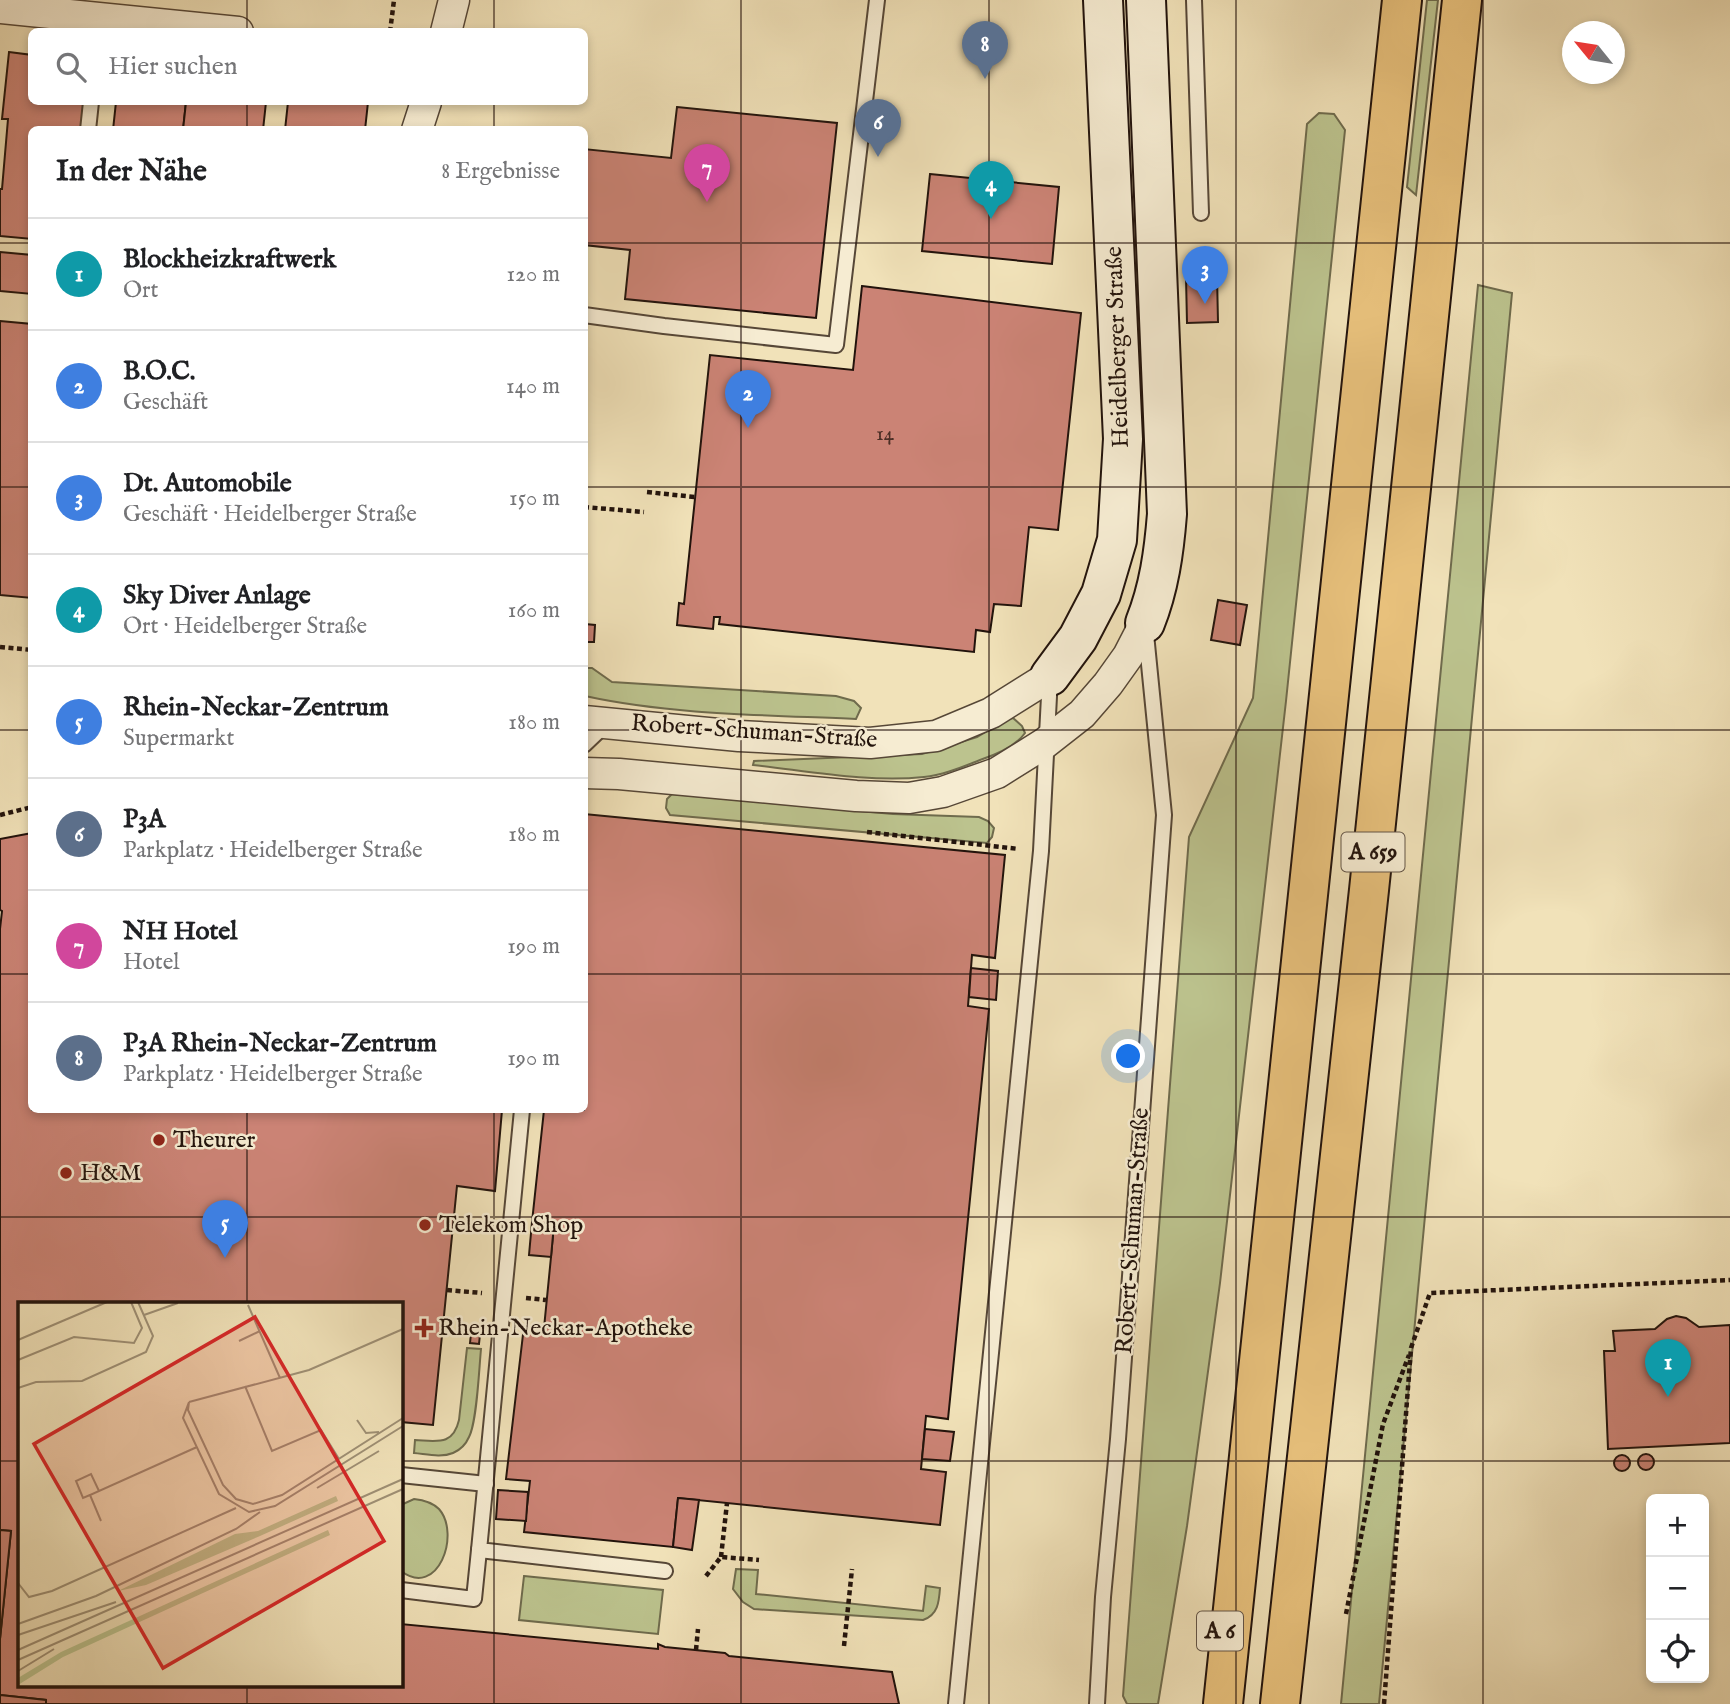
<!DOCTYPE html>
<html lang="de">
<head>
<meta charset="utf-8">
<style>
	:root { --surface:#fff; --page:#f2f2f2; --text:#202124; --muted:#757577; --line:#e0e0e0; --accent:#b45309 }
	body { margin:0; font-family:"IM FELL English",serif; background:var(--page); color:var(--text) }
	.controls { position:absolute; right:21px; bottom:21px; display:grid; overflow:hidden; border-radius:10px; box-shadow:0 4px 10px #0003 }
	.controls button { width:63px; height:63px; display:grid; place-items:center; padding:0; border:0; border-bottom:2px solid var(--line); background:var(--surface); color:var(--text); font:35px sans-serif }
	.compass { position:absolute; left:1562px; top:21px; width:63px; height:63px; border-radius:50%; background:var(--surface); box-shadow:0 4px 10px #0003; rotate:300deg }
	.you { position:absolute; left:1129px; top:1057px; width:24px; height:24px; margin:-18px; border:5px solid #fff; border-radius:50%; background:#1a73e8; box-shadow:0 0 0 10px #1a73e833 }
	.badge { display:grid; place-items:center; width:46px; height:46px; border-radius:50%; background:var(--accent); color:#fff; font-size:23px; font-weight:700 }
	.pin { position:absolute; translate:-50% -58px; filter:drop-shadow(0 2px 4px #0008) }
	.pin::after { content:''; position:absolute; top:37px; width:24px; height:21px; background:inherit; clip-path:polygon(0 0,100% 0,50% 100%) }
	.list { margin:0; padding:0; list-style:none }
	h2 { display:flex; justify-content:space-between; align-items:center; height:91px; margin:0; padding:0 28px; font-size:30px }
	h2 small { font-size:23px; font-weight:400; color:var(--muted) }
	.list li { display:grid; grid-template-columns:46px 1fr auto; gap:21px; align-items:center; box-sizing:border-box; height:112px; padding:0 28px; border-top:2px solid var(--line) }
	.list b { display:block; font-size:26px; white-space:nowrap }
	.list p { margin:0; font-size:23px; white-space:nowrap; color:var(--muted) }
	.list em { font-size:23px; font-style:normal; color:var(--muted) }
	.icon { flex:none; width:38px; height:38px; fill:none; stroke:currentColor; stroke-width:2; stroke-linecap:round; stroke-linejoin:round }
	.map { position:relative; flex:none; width:1730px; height:1704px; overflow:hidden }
	.search { position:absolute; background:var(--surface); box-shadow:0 4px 10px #0003; left:28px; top:28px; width:560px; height:77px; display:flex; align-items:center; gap:18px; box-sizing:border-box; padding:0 24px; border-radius:10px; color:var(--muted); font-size:26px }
	.panel { position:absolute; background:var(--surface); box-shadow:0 4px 10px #0003; left:28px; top:126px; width:560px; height:987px; border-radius:10px }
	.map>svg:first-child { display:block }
</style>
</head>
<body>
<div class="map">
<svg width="1730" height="1704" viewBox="0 0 1730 1704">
	<rect width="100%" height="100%" fill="#f1e2b9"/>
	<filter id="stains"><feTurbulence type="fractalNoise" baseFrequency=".00286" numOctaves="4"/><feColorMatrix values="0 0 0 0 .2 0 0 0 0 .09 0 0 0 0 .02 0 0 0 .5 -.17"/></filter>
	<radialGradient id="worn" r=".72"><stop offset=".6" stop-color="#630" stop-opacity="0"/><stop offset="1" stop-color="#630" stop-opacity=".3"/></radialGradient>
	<g fill="#bcc38e" stroke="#6f6b4d" stroke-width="2">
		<polygon points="1427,0 1438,0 1416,195 1407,187"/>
		<polygon points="1319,113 1334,114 1345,130 1286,701 1220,1283 1187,1526 1158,1704 1127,1704 1123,1696 1189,837 1253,698 1307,124"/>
		<polygon points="1478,285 1512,293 1379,1704 1341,1704"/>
		<path d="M585,668H592L612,682L836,696L854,701L861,708L856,719C767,715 672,715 585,696Z"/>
		<path d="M1013,718L1022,726L1025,733C1016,746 995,755 980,760C962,767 944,775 924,777C870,783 808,771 753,765L754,761L922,754L977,737L1007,719Z"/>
		<polygon points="672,794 893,814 979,817 988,821 994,828 992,837 987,843 670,815 666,808 667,799"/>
		<path d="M467,1348L481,1349C479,1369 477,1422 469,1437C466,1444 460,1450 453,1453C441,1458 426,1454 414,1453L415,1440C437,1441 453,1446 459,1420Z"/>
		<path d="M414,1499C423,1500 432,1502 439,1509C461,1534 438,1599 401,1571V1505Z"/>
		<path d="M736,1569L758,1570L756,1594L923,1611L926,1586L940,1588C939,1602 938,1615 923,1620L754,1609L743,1602L733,1589Z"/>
		<polygon points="524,1576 663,1590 658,1634 519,1620"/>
	</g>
	<g fill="#cb8375" stroke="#22130c" stroke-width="2">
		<polygon points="9,52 32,55 32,102 85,102 82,129 32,130 32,239 0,236 0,189 2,189 8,119 2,119"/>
		<polygon points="116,102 186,102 183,130 113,130"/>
		<polygon points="186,102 266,102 263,130 183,130"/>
		<polygon points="288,102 368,102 365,130 285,130"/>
		<polygon points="677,107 837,123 816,318 625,299 630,250 584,245 584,149 671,158"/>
		<polygon points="930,174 1059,187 1052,264 922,251"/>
		<polygon points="0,252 32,255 32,294 0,291"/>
		<polygon points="1208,266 1217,276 1218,322 1187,323 1186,277 1195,267"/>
		<polygon points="862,286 1081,313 1058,530 1029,527 1021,606 994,604 990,632 976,630 974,652 719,624 720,617 714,617 713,629 677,625 679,603 684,604 710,355 853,370"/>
		<polygon points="0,321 32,324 32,598 0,595"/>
		<polygon points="1218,600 1247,605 1240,645 1211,640"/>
		<polygon points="585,624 595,625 594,642 585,642"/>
		<polygon points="584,814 1005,855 995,958 972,955 971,968 968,1006 989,1009 948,1419 926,1416 921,1469 946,1472 940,1525 678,1498 673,1547 524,1532 530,1481 506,1479 524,1326 544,1328 551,1257 554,1224 532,1222 544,1110 584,1110"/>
		<polygon points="32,833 32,1110 502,1110 495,1191 457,1186 433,1425 401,1422 401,1303 19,1303 19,1685 401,1685 401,1624 658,1649 658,1644 665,1647 725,1653 729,1656 892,1672 899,1704 46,1704 46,1700 0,1695 0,1639 11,1531 0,1530 0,929 2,911 0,910 0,839"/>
		<polygon points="971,968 998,971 996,1000 969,997"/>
		<polygon points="532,1222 554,1224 551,1257 529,1255"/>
		<polygon points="1676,1316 1686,1318 1699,1327 1730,1325 1730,1443 1608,1449 1604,1351 1615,1351 1613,1331 1655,1329 1667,1319"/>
		<polygon points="472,1324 481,1325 479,1344 470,1343"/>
		<polygon points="925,1429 954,1432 950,1461 922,1459"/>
		<circle cx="1646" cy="1462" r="8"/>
		<circle cx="1622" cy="1463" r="8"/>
		<polygon points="498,1490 528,1492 526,1521 496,1519"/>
		<polygon points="678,1498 699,1500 692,1550 673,1547"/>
		<polygon points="0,1530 11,1531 0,1639"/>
		<polygon points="0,1695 46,1700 46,1704 0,1704"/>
	</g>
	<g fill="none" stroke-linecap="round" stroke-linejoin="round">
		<g stroke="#564737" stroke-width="18">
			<g id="lane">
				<polyline points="1194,0 1201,213"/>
				<polyline points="88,130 91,102"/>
				<polyline points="584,315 664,326 836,345 877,0"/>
				<polyline points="584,745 606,724"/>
				<polyline points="522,1110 479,1550 665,1571"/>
				<polyline points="401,1475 486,1484"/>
				<polyline points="401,1590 474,1599 479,1550"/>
				<polyline points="956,1704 1041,851 1050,677"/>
				<polyline points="1097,1704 1103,1597 1118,1439 1164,815 1146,634"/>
			</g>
		</g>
		<g stroke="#564737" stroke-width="33">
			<g id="street">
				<polyline points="0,8 238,32"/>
				<polyline points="446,32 454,0"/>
				<polyline points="417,130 426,102"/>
				<polyline points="584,721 739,736 870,743 936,736 991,713 1050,676"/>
				<polyline points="584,773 619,774 856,796 909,798 943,792 997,773 1045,743 1082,714 1108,684 1128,656 1145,623"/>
			</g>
		</g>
		<g stroke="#22130c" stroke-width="42">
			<g id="secondary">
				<path d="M1145,623C1159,588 1164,552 1167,514L1146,0"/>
				<polyline points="1050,676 1078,638 1101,594 1117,540 1123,439 1103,0"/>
			</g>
		</g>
		<g stroke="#22130c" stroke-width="42">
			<g id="highway">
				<polyline points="1223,1704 1402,0"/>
				<polyline points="1280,1704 1369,890 1462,0"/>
			</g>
		</g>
		<g stroke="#22130c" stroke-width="4.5" stroke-dasharray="5 3.5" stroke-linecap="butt">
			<polyline points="390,32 394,0"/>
			<polyline points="647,492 695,497"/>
			<polyline points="584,507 644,512"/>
			<polyline points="0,647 32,650"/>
			<polyline points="0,815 32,807"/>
			<polyline points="867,832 1019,849"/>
			<polyline points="447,1290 482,1293"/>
			<polyline points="526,1298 546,1300"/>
			<polyline points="721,1557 727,1503"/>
			<polyline points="706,1576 721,1557 759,1560"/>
			<polyline points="1346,1614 1383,1424 1409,1355"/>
			<polyline points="844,1646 852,1569"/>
			<polyline points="696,1650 698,1629"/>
			<polyline points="1384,1704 1411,1348 1430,1293 1730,1280"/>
		</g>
		<use href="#lane" stroke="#f6ecd2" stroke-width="14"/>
		<use href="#street" stroke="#f6ecd2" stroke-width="30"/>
		<use href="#secondary" stroke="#f6ecd2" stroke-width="38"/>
		<use href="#highway" stroke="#e8c17c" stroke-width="38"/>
	</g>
	<path fill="none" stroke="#22130c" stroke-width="2" stroke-opacity="0.55" d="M247,0V32M494,0V32M741,0V1704M989,0V1704M1236,0V1704M1483,0V1704M247,102V130M494,102V130M0,243H32M584,243H1730M0,487H32M584,487H1730M0,730H32M584,730H1730M0,974H32M584,974H1730M247,1110V1303M494,1110V1704M0,1217H1730M0,1461H19M401,1461H1730M247,1685V1704"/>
	<g fill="#8f2418" stroke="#f6ecd2" stroke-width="2.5">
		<circle cx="159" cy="1140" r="7"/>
		<circle cx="66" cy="1173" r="7"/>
		<circle cx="425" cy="1225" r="7"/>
		<path d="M420.5 1317.5h7v7h7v7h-7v7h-7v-7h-7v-7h7z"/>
	</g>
	<g text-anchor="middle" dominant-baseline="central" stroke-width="5" stroke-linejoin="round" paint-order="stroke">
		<g font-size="21" fill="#4c2f26">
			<text x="885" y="434">14</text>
		</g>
		<g fill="#f6ecd2" stroke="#625447" stroke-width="2">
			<rect x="1341.5" y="832.5" width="63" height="39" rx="5"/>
			<rect x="1197" y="1611.5" width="46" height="39" rx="5"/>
		</g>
		<g font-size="23" font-weight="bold" fill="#22130c">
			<text x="1373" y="852">A 659</text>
			<text x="1220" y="1631">A 6</text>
		</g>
		<g font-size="24" fill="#22130c" stroke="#f6ecd2">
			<text transform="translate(1118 347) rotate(-92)">Heidelberger Straße</text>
			<text transform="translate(754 732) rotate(4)">Robert-Schuman-Straße</text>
			<text transform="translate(1133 1231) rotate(-86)">Robert-Schuman-Straße</text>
		</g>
		<g font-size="24" fill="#22130c" stroke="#f6ecd2" text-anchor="start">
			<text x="173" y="1140">Theurer</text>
			<text x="80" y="1173">H&amp;M</text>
			<text x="439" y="1225">Telekom Shop</text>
			<text x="438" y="1328">Rhein-Neckar-Apotheke</text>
		</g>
	</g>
	<g transform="translate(18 1302)">
		<rect width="385" height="385" fill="#f1e2b9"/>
		<path d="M318,194L320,199L242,234L128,283L100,289L217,232L240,229ZM310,228L312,233L45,355L0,383V376L43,350Z" fill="#bcc38e"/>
		<path fill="none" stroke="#9e8f74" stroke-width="2" d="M230,3L262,76M126,13L160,1M0,38L89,0M221,39L242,29M0,58L56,35L116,41L124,26L113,0M227,84L254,149L303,128L321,157M0,86L18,80L64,79L128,50L135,34L120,0M171,100L165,116L201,192L231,210L257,204L385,124M171,100L170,108L205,183L218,197L235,202L264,193L385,116M171,100L291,68L385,27M339,118L348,131L361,130M299,186L361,149M72,193L65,196L58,179L73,172L81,189M83,219L72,193L179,145M0,281L11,295L34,289L218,206M0,322L78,294L218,227L242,210M0,333L98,300M0,348L385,177M0,358L385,187M0,369L36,347"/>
		<path fill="#d62828" fill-opacity="0.15" stroke="#d62828" stroke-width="3.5" d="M237,15L366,239L145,366L16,142Z"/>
		<rect width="385" height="385" fill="none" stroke="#22130c" stroke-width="3.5"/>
	</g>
	<rect width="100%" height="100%" filter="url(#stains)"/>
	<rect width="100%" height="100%" fill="url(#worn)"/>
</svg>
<div class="controls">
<button>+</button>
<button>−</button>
<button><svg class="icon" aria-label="locate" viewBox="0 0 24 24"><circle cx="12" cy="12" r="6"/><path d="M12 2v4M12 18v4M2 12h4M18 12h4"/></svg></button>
</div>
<svg class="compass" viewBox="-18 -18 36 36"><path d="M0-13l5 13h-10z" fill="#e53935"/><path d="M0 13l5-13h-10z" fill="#757577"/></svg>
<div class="you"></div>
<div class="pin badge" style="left:1668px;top:1397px;background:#0f9aa8">1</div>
<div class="pin badge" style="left:748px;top:428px;background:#3f7fe0">2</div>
<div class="pin badge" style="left:1205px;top:304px;background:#3f7fe0">3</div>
<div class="pin badge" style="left:991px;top:219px;background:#0f9aa8">4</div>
<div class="pin badge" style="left:225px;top:1258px;background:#3f7fe0">5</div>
<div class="pin badge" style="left:878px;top:157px;background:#5c6f8a">6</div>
<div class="pin badge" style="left:707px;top:202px;background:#d1479c">7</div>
<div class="pin badge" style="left:985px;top:79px;background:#5c6f8a">8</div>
<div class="search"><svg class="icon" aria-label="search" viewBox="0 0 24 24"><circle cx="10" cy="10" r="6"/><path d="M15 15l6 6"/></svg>Hier suchen</div>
<section class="panel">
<h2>In der Nähe<small>8 Ergebnisse</small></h2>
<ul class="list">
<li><span class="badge" style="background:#0f9aa8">1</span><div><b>Blockheizkraftwerk</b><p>Ort</p></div><em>120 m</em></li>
<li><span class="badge" style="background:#3f7fe0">2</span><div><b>B.O.C.</b><p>Geschäft</p></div><em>140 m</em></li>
<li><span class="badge" style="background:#3f7fe0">3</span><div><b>Dt. Automobile</b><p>Geschäft · Heidelberger Straße</p></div><em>150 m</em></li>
<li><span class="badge" style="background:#0f9aa8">4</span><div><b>Sky Diver Anlage</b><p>Ort · Heidelberger Straße</p></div><em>160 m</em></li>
<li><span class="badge" style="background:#3f7fe0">5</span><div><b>Rhein-Neckar-Zentrum</b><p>Supermarkt</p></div><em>180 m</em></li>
<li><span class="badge" style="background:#5c6f8a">6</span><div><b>P3A</b><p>Parkplatz · Heidelberger Straße</p></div><em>180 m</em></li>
<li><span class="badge" style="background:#d1479c">7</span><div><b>NH Hotel</b><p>Hotel</p></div><em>190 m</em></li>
<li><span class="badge" style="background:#5c6f8a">8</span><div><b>P3A Rhein-Neckar-Zentrum</b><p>Parkplatz · Heidelberger Straße</p></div><em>190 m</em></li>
</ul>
</section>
</div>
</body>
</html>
